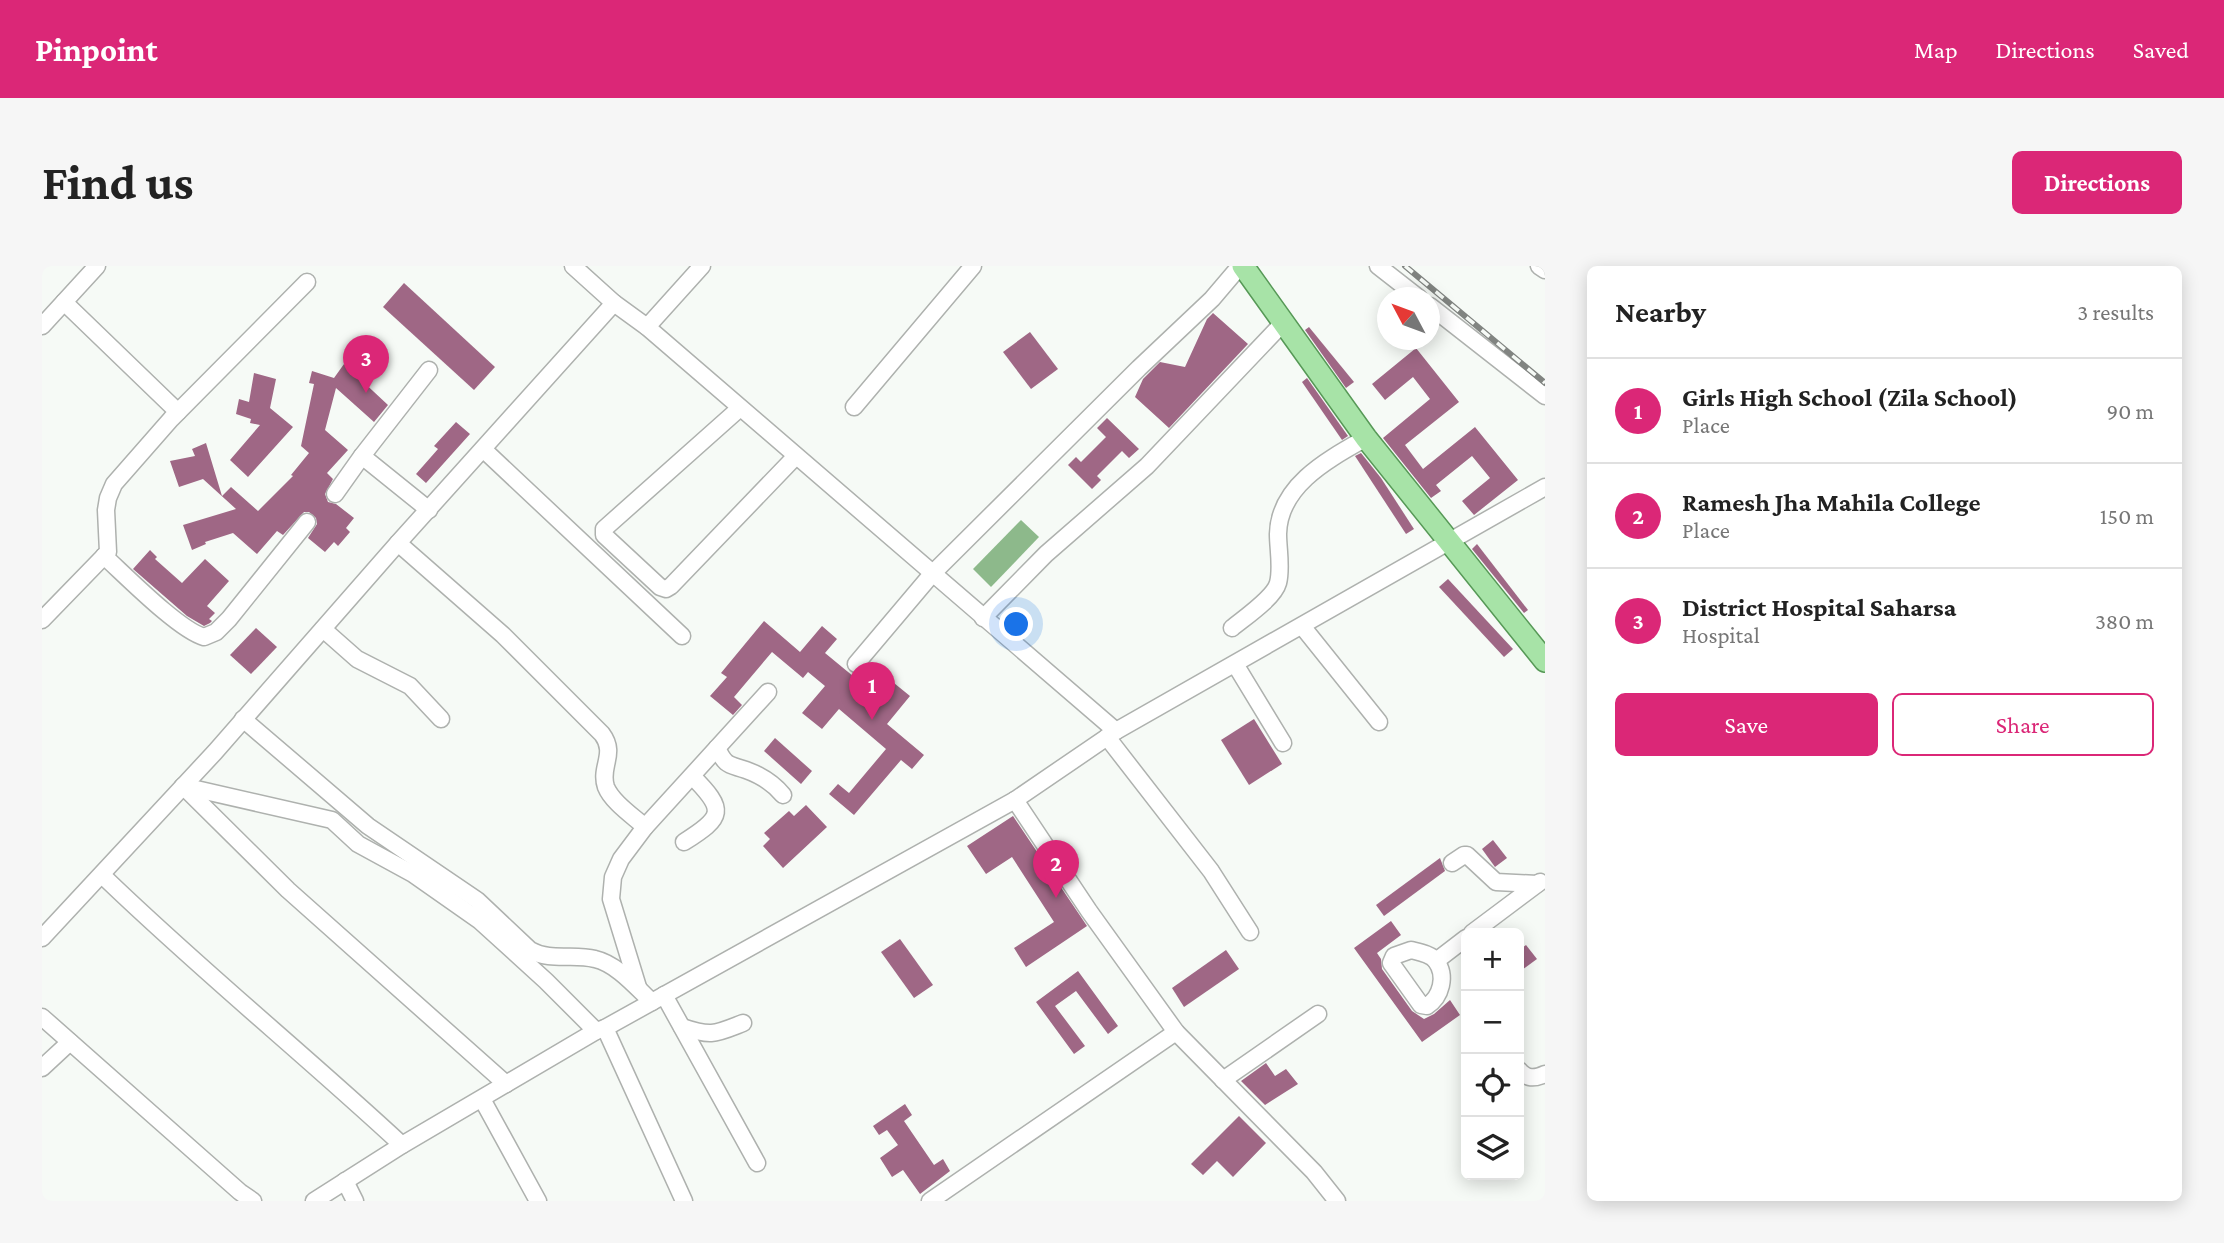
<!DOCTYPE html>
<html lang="en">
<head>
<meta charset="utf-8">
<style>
	:root { --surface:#fff; --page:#f6f6f6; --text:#222; --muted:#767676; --line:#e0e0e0; --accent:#db2777 }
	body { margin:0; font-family:"Crimson Pro",serif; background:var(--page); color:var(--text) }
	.controls { position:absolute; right:21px; bottom:21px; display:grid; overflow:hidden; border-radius:10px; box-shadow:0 4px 18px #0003 }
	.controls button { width:63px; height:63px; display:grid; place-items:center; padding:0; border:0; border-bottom:2px solid var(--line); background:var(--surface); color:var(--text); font:35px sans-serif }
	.compass { position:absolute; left:1335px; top:21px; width:63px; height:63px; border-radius:50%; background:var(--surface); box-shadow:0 4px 18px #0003; rotate:311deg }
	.you { position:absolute; left:975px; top:359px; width:24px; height:24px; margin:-18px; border:5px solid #fff; border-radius:50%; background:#1a73e8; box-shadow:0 0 0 10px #1a73e833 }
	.badge { display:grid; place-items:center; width:46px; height:46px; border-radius:50%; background:var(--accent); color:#fff; font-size:23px; font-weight:700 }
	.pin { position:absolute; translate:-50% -58px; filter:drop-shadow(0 2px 4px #0008) }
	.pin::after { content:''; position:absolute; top:37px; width:24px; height:21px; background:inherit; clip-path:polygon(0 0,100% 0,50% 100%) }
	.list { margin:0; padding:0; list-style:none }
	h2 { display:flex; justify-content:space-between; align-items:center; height:91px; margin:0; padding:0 28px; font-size:30px }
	h2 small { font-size:23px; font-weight:400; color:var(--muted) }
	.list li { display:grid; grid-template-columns:46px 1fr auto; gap:21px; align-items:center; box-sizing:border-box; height:105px; padding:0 28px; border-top:2px solid var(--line) }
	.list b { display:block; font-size:26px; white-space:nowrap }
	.list p { margin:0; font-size:23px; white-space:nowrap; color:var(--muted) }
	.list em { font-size:23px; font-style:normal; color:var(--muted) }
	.actions { display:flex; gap:14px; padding:21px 28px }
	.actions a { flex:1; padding:16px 0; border:2px solid var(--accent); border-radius:10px; text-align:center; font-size:24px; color:var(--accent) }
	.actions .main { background:var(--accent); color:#fff }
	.icon { flex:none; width:38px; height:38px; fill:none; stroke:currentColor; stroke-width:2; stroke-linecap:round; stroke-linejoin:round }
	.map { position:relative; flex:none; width:1503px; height:935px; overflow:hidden; border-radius:10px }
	header { display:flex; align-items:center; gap:42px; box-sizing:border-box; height:98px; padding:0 35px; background:var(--accent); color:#fff }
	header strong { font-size:33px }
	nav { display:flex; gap:38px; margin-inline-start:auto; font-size:24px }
	.intro { display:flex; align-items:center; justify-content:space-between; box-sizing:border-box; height:168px; padding:0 42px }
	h1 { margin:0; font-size:49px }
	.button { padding:18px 32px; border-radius:10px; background:var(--accent); color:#fff; font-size:24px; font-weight:700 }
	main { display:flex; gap:42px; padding:0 42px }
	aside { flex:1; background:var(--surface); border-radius:10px; box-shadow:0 4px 18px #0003 }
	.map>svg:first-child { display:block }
</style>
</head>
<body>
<header>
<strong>Pinpoint</strong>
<nav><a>Map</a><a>Directions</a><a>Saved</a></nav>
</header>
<div class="intro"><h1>Find us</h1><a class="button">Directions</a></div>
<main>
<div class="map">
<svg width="1503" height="935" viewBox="0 0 1503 935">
	<rect width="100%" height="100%" fill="#f6faf6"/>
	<polygon fill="#8db98b" points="979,254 997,271 949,321 931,303"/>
	<g fill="#9f6785">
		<polygon points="362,17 453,101 432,124 341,41"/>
		<polygon points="1171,47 1206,78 1127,162 1093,131 1101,113 1118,96 1143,101 1165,53"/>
		<polygon points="1267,61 1312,116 1304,122 1263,64"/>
		<polygon points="988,66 1016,103 989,123 961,86"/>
		<polygon points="1374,82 1417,136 1363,179 1381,203 1433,161 1476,214 1432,249 1420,235 1448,212 1430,190 1394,219 1399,225 1389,232 1341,172 1388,133 1371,111 1343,134 1330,118"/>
		<polygon points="302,98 346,139 332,156 294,122 283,164 306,184 285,207 291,213 283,228 286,236 294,238 312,252 304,262 308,266 296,280 292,276 283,286 266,272 275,258 274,252 267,246 262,246 241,269 235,265 215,288 191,267 163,276 164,278 150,284 141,259 194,243 161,213 137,221 128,195 153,190 150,183 164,177 180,230 189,221 216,245 251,210 249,209 267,187 259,180 272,118 267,117 270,105 292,112"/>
		<polygon points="212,107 234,113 228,142 251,161 206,211 188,194 218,159 208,157 209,153 194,148 197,133 207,136"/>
		<polygon points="1265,112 1306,170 1300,174 1260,116"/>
		<polygon points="1065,152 1097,183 1087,192 1080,185 1055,210 1059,214 1050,223 1026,199 1034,191 1039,196 1064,171 1055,162"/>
		<polygon points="414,156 428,168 384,217 374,208 396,183 392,180"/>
		<polygon points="1319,187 1339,212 1372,263 1364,268 1313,190"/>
		<polygon points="1435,278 1486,344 1482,347 1430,283"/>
		<polygon points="108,284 115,291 113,293 140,317 163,293 187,315 165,340 173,347 167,353 170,355 168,357 162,360 145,350 91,303"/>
		<polygon points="1406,313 1471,383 1462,391 1397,321"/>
		<polygon points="722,355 758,386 780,360 795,373 783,387 834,429 847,413 868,430 845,458 882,489 870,503 859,494 812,549 787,528 796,518 807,527 844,483 797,443 780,463 760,447 783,420 766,406 761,412 730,386 692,431 700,439 691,449 668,430 685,411 679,407"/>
		<polygon points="214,362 235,381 209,408 188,389"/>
		<polygon points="1212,453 1240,498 1207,519 1179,474"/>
		<polygon points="733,472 770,505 759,518 722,485"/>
		<polygon points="764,539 785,561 741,602 721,580 728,573 722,567 747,545 752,550"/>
		<polygon points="971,550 1045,660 984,701 972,682 1012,656 970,591 944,608 925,580"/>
		<polygon points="1451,574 1465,592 1453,601 1440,583"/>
		<polygon points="1398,592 1403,605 1342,650 1334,639"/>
		<polygon points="1349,655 1359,669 1335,687 1339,693 1340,703 1370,745 1382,753 1392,748 1408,734 1418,749 1380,776 1312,682"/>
		<polygon points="858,673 891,719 872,732 839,686"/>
		<polygon points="1484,679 1495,693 1477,706 1477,684"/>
		<polygon points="1184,684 1197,703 1142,741 1130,722"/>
		<polygon points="1036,705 1076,760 1066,768 1034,725 1013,740 1043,780 1032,788 994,736"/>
		<polygon points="1224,797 1233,810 1244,803 1256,818 1223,839 1199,815"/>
		<polygon points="863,838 870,849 862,855 892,899 901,893 908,905 878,928 861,904 850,911 838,892 856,879 845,864 837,869 831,860"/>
		<polygon points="1197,850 1224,877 1191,911 1175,895 1161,909 1149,898"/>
	</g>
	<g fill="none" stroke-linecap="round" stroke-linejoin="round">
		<g stroke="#aeb1ae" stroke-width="19">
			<g id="minor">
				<polyline points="531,0 572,37 605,61 1074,465"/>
				<polyline points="1336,0 1377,32"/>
				<polyline points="1497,0 1503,4"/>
				<polyline points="22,36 136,146"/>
				<polyline points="1388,40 1503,130"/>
				<polyline points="0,60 55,0"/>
				<polyline points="605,61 660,0"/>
				<polyline points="812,141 931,0"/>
				<polyline points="698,142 562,263 562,269 618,321 624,323 629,320 754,190"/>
				<polyline points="441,183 640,370"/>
				<polyline points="320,190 387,244"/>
				<polyline points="293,228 320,190 387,104"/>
				<path d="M356,277L461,369L560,468C575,488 557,501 564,521C570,536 591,550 603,561"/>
				<path d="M62,290C84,310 137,364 162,371L174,366L187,353L265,256"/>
				<polyline points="941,352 1004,288 1105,200 1241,57"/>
				<polyline points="0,354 66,286 64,244 66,232 72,218 129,153 265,16"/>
				<polyline points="1260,360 1337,456"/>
				<path d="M1190,362C1202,352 1232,332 1236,317C1240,302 1236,283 1236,268C1237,219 1287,193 1324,172"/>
				<polyline points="281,363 315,393 368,420 399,453"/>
				<polyline points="814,398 890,308 1097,102 1170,33 1198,0"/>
				<polyline points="1193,398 1241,477"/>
				<path d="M201,453L326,560L435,634L488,684C509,696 531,687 553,693C575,698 594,721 610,736"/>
				<polyline points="1065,471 1169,605 1208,666"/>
				<path d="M675,482C684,501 687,498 704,504C718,509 732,518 741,529"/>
				<polyline points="141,520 290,554 316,578 371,608 438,655 504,715 554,765"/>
				<polyline points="142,521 246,624 464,818"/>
				<polyline points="973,534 1047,645 1134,766 1272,906 1295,935"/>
				<path d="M642,576C682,551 684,544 650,510"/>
				<polyline points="1410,597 1422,589 1425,589 1454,616 1495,618"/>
				<path d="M60,609C157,703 262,788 360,879"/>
				<polyline points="1430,667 1498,616"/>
				<polyline points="0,672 173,486 356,277 572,37"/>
				<path d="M1369,684C1377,686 1389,688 1394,695C1405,710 1399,731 1385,740L1379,739L1349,697L1352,690Z"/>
				<polyline points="1394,695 1424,672"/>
				<polyline points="596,721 569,633 571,611 579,593 603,561 726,426"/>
				<polyline points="622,729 715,897"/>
				<polyline points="0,751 198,926 211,935"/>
				<path d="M640,761C670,771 673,768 701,757"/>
				<polyline points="563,762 642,935"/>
				<polyline points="0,802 28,776"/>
				<path d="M1477,804C1485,813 1492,813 1503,808"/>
				<polyline points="1181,814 1276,748"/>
				<polyline points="440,833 496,935"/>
				<polyline points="303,915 313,935"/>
				<polyline points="272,935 360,879 554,765 563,762 973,534 1074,465 1503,221"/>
				<polyline points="888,935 1134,766"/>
			</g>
		</g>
		<g stroke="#579957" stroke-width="24">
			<polyline id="major" points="1201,0 1324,172 1503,395"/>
		</g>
		<use href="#minor" stroke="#fff" stroke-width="16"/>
		<use href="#major" stroke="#a7e3a7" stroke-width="21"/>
		<g stroke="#818481" stroke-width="6">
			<polyline id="rail" points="1363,0 1503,117"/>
		</g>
		<use href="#rail" stroke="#f6faf6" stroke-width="3.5" stroke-dasharray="10" stroke-linecap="butt"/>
	</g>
</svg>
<div class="controls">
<button>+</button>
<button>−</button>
<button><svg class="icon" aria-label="locate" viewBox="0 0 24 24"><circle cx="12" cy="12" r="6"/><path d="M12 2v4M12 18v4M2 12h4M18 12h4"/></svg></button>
<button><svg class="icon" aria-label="layers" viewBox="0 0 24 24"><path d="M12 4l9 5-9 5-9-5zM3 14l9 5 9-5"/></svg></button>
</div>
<svg class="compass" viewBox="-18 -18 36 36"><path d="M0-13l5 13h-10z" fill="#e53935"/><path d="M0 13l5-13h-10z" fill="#767676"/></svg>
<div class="you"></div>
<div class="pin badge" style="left:830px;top:454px">1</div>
<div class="pin badge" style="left:1014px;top:632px">2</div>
<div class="pin badge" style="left:324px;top:127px">3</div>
</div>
<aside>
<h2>Nearby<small>3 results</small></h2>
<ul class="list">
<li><span class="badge">1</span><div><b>Girls High School (Zila School)</b><p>Place</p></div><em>90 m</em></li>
<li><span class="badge">2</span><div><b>Ramesh Jha Mahila College</b><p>Place</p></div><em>150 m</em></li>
<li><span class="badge">3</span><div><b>District Hospital Saharsa</b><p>Hospital</p></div><em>380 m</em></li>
</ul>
<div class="actions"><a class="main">Save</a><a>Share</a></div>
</aside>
</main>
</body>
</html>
